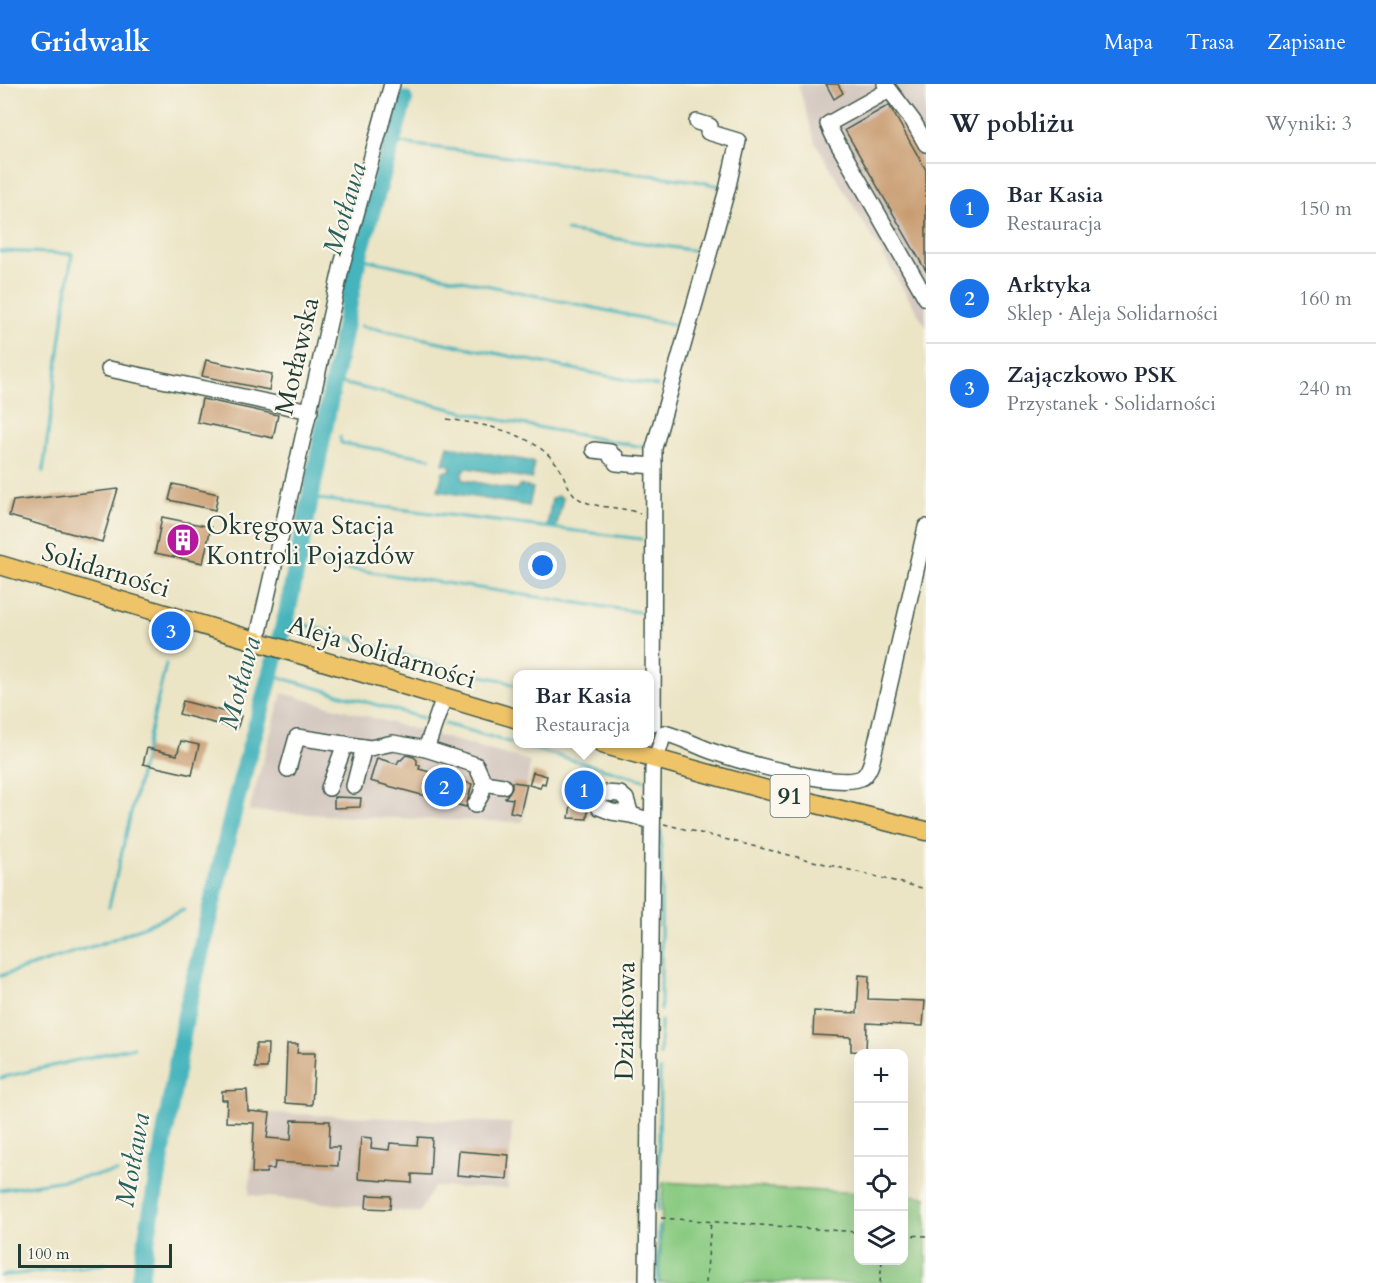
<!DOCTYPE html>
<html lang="pl">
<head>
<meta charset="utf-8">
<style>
	:root { --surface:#fff; --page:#f6f6f7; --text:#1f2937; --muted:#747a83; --line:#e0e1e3; --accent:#1a73e8 }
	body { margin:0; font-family:Cardo,serif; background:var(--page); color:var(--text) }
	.controls { position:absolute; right:18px; bottom:18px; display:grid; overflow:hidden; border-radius:12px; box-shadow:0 6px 24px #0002 }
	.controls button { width:54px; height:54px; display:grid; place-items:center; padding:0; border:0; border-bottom:2px solid var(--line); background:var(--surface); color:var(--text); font:30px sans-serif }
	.scale { position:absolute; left:18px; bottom:15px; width:154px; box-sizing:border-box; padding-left:6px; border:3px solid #1f3d34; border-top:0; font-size:16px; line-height:21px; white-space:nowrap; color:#1f3d34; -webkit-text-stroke:4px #fbf7ec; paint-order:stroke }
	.you { position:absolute; left:543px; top:482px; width:21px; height:21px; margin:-15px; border:4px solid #fff; border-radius:50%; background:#1a73e8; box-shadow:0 0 0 9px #1a73e833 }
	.badge { display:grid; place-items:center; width:39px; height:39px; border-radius:50%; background:var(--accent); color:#fff; font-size:20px; font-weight:700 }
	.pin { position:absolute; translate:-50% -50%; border:3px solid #fff; box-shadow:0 2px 6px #0006 }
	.popup { position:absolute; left:513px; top:586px; width:141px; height:78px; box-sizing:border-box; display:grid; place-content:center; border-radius:12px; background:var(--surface); filter:drop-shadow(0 2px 4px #0005); font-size:20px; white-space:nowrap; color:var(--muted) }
	.popup b { font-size:22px; color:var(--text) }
	.popup::after { content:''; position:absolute; left:50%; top:100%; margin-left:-12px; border:12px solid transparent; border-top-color:var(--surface) }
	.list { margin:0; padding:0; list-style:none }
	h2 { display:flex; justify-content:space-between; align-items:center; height:78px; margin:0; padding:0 24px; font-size:26px }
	h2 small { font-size:20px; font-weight:400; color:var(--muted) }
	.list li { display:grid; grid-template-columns:39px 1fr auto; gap:18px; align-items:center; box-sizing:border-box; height:90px; padding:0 24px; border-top:2px solid var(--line) }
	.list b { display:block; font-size:22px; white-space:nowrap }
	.list p { margin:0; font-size:20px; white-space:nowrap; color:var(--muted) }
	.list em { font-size:20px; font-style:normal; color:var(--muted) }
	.icon { flex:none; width:33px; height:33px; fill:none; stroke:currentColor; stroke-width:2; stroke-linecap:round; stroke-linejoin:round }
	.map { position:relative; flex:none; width:926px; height:1199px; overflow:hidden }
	header { display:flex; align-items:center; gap:36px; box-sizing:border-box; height:84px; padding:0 30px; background:var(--accent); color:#fff }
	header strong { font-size:28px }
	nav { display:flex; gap:33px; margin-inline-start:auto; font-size:21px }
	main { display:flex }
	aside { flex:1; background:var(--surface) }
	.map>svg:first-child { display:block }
</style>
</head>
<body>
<header>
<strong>Gridwalk</strong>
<nav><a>Mapa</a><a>Trasa</a><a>Zapisane</a></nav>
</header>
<main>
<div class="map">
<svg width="926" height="1199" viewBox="0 0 926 1199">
	<rect width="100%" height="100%" fill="#fbf7ec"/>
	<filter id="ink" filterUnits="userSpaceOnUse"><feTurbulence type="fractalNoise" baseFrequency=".0167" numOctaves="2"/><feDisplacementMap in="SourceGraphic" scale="12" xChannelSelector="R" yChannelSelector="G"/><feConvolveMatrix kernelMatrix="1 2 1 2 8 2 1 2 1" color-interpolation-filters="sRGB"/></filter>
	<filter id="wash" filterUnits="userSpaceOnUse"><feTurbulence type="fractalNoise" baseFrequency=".008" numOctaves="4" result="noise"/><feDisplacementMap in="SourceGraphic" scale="24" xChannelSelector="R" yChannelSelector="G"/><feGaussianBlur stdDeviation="1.35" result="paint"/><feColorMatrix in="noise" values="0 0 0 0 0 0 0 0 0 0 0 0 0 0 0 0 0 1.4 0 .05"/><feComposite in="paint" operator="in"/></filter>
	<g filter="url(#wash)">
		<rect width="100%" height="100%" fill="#ebe4c5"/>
		<g fill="#cec1ba">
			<polygon points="798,0 926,0 926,243 815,58"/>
			<polygon points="282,609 530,677 523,738 358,733 249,727"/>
			<polygon points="270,1029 512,1039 508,1105 434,1103 419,1129 249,1111 254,1039 269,1040"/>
		</g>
		<polygon fill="#8acb82" stroke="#54845b" stroke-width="1.5" points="663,1098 858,1109 858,1176 904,1176 904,1111 926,1113 926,1199 659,1199"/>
		<g fill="#44b4bc" stroke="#327878" stroke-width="1.5">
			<polygon points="448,362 534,378 532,395 468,384 463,386 462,393 464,396 516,406 520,401 533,404 529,422 438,407 443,388 451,386 450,381 443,380"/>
			<polygon points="557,412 563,414 556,444 547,443 552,415"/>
		</g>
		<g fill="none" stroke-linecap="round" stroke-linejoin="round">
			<g stroke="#44b4bc" stroke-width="3">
				<polyline points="392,58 696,97 720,102 720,104"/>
				<polyline points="566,147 703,168"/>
				<polyline points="0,167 72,170 43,388"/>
				<polyline points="358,174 675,241"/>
				<polyline points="361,242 657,302"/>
				<polyline points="333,297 490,334 648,364"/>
				<polyline points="340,353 341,359 430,374"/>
				<polyline points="310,414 641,455"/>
				<polyline points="297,477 639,528"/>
				<polyline points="285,538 306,541 454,586 502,596 518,603"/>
				<polyline points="271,591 423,634"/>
				<polyline points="445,640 644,696"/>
				<polyline points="661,732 661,701"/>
				<polyline points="109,823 166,580"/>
				<polyline points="0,892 106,858 184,826"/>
				<polyline points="661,926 661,747"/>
				<polyline points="660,971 661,937"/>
				<polyline points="0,994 134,963"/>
				<polyline points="0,1106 117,1088"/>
				<polyline points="658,1127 660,986"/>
				<polyline points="0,1192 105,1180"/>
				<polyline points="658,1199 659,1142"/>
			</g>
			<polyline stroke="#44b4bc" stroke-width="18" points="139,1199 185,935 236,716 287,530 358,174 404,16"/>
		</g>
		<g id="blocks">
			<g fill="#c89b70">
				<polygon points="826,0 838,0 843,9 834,15"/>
				<polygon points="889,21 926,86 926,187 845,46"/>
				<polygon points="206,276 272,290 269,306 202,292"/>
				<polygon points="202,315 278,331 273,354 197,338"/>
				<polygon points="173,400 218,410 215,426 169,416"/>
				<polygon points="118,405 102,458 9,432 13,417"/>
				<polygon points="162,433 211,443 203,479 155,469"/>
				<polygon points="183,617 241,632 237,645 179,630"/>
				<polygon points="181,657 199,661 192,691 143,680 147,664 177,671"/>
				<polygon points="406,671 414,673 417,676 417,681 420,681 419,685 472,700 466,723 370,697 377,674 397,680 399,676 401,676"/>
				<polygon points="533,688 547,692 545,700 542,699 540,704 529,701"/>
				<polygon points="582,690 586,696 595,705 590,710 587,735 569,734 575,694"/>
				<polygon points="512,698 527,700 520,730 510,728 513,715 505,714 512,704"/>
				<polygon points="334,713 361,714 360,723 334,724"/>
				<polygon points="859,891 869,892 868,915 925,917 923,942 867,939 866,968 851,967 851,953 813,951 814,927 857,929"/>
				<polygon points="256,960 268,960 267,984 255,984"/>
				<polygon points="287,960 298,960 297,969 315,969 312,1021 285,1019"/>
				<polygon points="247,1006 248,1027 270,1029 267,1054 291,1056 292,1036 330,1037 329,1063 339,1063 338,1082 275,1078 274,1085 267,1085 266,1089 252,1089 254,1039 226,1038 227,1016 222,1016 222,1007"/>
				<polygon points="361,1053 372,1054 371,1064 389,1066 390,1059 417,1061 418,1053 432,1054 430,1091 412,1090 412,1099 358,1095"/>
				<polygon points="459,1067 509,1071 507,1095 457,1091"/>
				<polygon points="367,1111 391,1112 390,1125 366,1124"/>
			</g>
		</g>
	</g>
	<g filter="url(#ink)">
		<use href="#blocks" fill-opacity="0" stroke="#3e564a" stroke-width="1.5"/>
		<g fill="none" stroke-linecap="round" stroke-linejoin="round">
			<g stroke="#3e564a" stroke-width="18">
				<g id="minor">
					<polyline points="885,0 913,37 926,60"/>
					<polyline points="889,6 828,40 833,51 926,214"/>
					<polyline points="109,285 310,327"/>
					<polyline points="594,366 610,368 611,373 616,373 616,379 654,382"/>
					<polyline points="257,557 342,181 392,0"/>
					<polyline points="653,640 654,364 727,106 738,57 708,48 710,42 697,38"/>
					<polyline points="426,665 444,613"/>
					<polyline points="288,685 297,653 370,664 393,659 426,665 476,681 484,699 503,702"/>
					<polyline points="354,702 364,663"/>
					<polyline points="329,704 345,660"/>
					<polyline points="475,721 481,711 484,699"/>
					<polyline points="631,731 612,728 599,723 599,714 605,709 620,710 626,715 631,731 652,737"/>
					<path d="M647,1199L653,685L664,649C680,653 695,661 711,667C736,676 843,707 863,693C870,687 872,677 874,668L926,443"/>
				</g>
			</g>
			<g stroke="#3e564a" stroke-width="21">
				<g id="major">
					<polyline points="0,481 518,635"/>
					<polyline points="602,660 817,720 926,747"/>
				</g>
			</g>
			<g stroke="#3e564a" stroke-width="1.5" stroke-dasharray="4.5 4.5" stroke-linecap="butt">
				<path d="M447,335C486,341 529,347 556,379C564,389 567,406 578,414C596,426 621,421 640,430"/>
				<polyline points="664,740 926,805"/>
				<polyline points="661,1134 858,1148"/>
				<polyline points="904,1151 926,1152"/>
				<polyline points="706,1199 711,1137"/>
				<polyline points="880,1199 882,1176"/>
			</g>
			<use href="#minor" stroke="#fff" stroke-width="15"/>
			<use href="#major" stroke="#efc469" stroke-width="18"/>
		</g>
	</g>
	<defs>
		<g id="building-disc" transform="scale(1.725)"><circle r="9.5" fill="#b5179e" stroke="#fbf7ec"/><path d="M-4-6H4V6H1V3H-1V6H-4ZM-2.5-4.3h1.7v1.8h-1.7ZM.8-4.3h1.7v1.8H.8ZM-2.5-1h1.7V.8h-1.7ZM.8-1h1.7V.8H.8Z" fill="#fff"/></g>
	</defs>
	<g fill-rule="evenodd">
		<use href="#building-disc" x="183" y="456"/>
	</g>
	<g text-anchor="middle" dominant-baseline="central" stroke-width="4.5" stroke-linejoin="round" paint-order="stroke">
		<rect fill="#fbf7ec" stroke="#61756b" stroke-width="1.5" x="770.5" y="691" width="39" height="42" rx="4.5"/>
		<g font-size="24" font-weight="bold" fill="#1f3d34">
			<text x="790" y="712">91</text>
		</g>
		<g font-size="26" fill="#1f3d34" stroke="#fbf7ec">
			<text transform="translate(297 272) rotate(-77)">Motławska</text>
			<text transform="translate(106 486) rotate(17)">Solidarności</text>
			<text transform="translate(382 568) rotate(17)">Aleja Solidarności</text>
			<text transform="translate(625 937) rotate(-89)">Działkowa</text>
		</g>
		<g font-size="26" fill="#1f3d34" stroke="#fbf7ec" text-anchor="start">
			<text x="206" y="441">Okręgowa Stacja<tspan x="206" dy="30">Kontroli Pojazdów</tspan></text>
		</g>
		<g font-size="27" font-style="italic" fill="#2a615d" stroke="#fbf7ec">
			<text transform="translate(345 125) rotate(-74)">Motława</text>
			<text transform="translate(240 599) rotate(-75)">Motława</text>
			<text transform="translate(133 1076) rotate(-80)">Motława</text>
		</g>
	</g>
</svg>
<div class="controls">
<button>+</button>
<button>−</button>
<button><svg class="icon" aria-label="locate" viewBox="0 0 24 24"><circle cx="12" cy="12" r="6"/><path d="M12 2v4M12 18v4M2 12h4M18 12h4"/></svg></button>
<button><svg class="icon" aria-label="layers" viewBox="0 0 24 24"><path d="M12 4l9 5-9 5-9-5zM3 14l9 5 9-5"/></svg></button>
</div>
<div class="scale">100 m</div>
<div class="you"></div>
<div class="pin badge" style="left:584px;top:706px">1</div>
<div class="popup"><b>Bar Kasia</b>Restauracja</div>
<div class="pin badge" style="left:444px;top:703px">2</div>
<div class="pin badge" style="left:171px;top:547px">3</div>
</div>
<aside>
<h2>W pobliżu<small>Wyniki: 3</small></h2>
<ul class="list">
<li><span class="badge">1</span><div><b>Bar Kasia</b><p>Restauracja</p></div><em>150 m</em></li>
<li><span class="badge">2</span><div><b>Arktyka</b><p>Sklep · Aleja Solidarności</p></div><em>160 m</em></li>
<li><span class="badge">3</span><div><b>Zajączkowo PSK</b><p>Przystanek · Solidarności</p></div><em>240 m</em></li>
</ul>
</aside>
</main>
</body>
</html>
